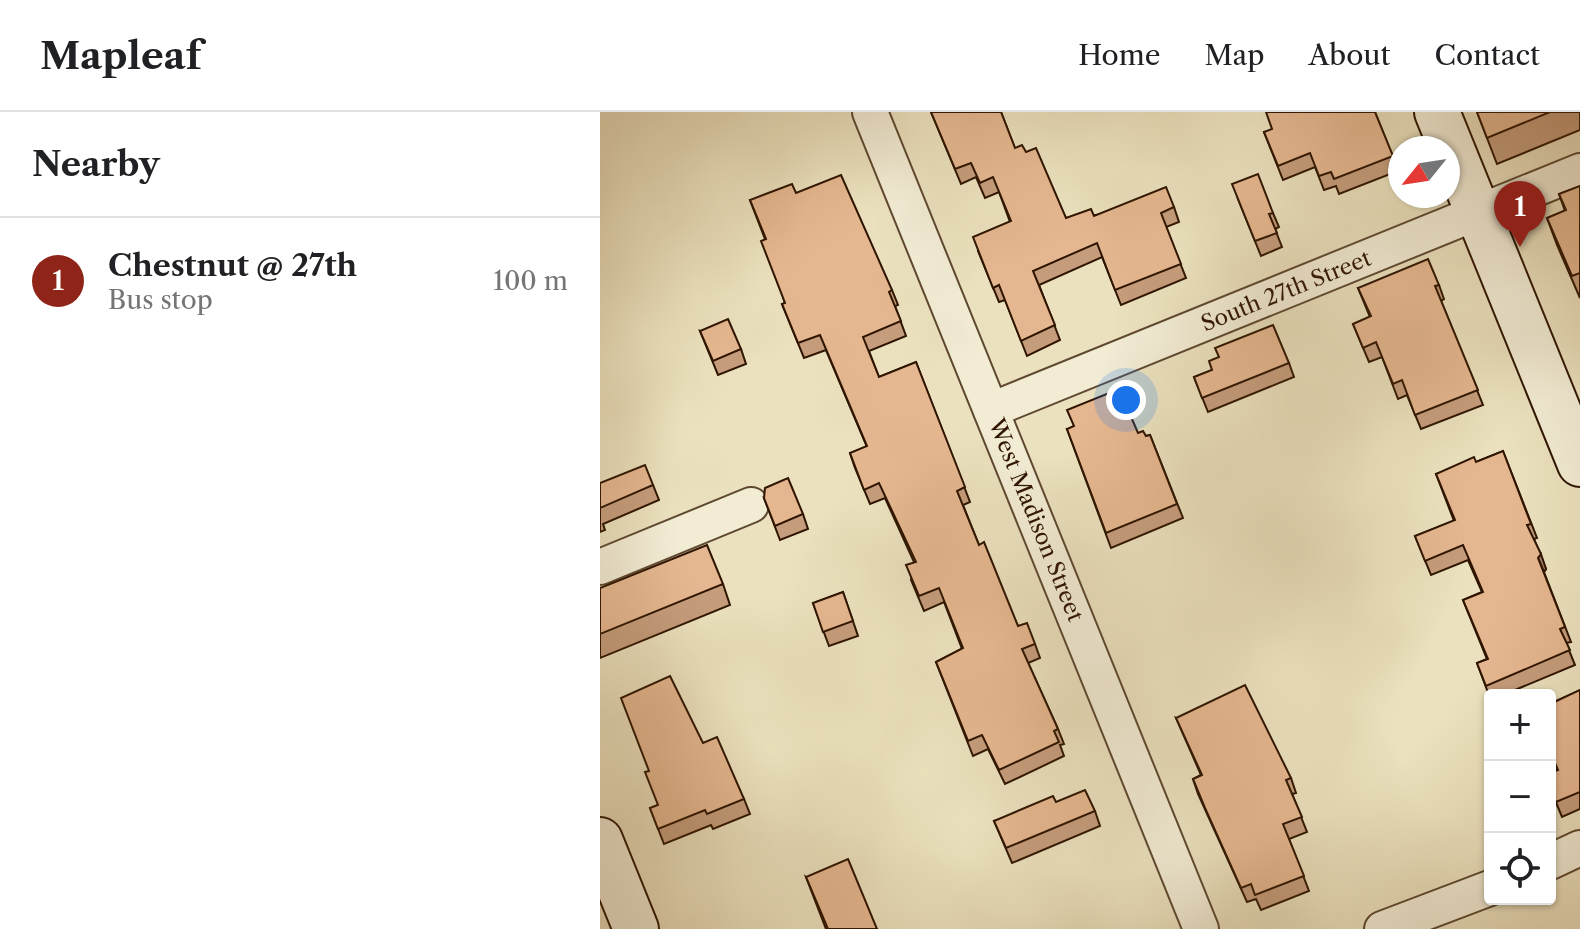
<!DOCTYPE html>
<html lang="en">
<head>
<meta charset="utf-8">
<style>
	:root { --surface:#fff; --page:#f6f6f6; --text:#202124; --muted:#757577; --line:#e0e0e0; --accent:#8f2418 }
	body { margin:0; font-family:"Libre Caslon Text",serif; background:var(--page); color:var(--text) }
	.controls { position:absolute; right:24px; bottom:24px; display:grid; overflow:hidden; border-radius:8px; box-shadow:0 2px 6px #0004 }
	.controls button { width:72px; height:72px; display:grid; place-items:center; padding:0; border:0; border-bottom:2px solid var(--line); background:var(--surface); color:var(--text); font:40px sans-serif }
	.compass { position:absolute; left:788px; top:24px; width:72px; height:72px; border-radius:50%; background:var(--surface); box-shadow:0 2px 6px #0004; rotate:240deg }
	.you { position:absolute; left:526px; top:288px; width:28px; height:28px; margin:-20px; border:6px solid #fff; border-radius:50%; background:#1a73e8; box-shadow:0 0 0 12px #1a73e833 }
	.badge { display:grid; place-items:center; width:52px; height:52px; border-radius:50%; background:var(--accent); color:#fff; font-size:26px; font-weight:700 }
	.pin { position:absolute; translate:-50% -66px; filter:drop-shadow(0 2px 4px #0008) }
	.pin::after { content:''; position:absolute; top:42px; width:28px; height:24px; background:inherit; clip-path:polygon(0 0,100% 0,50% 100%) }
	.list { margin:0; padding:0; list-style:none }
	h2 { display:flex; justify-content:space-between; align-items:center; height:104px; margin:0; padding:0 32px; font-size:34px }
	h2 small { font-size:26px; font-weight:400; color:var(--muted) }
	.list li { display:grid; grid-template-columns:52px 1fr auto; gap:24px; align-items:center; box-sizing:border-box; height:128px; padding:0 32px; border-top:2px solid var(--line) }
	.list b { display:block; font-size:30px; white-space:nowrap }
	.list p { margin:0; font-size:26px; white-space:nowrap; color:var(--muted) }
	.list em { font-size:26px; font-style:normal; color:var(--muted) }
	.icon { flex:none; width:44px; height:44px; fill:none; stroke:currentColor; stroke-width:2; stroke-linecap:round; stroke-linejoin:round }
	.map { position:relative; flex:none; width:980px; height:817px; overflow:hidden }
	header { display:flex; align-items:center; gap:48px; box-sizing:border-box; height:112px; padding:0 40px; background:var(--surface); border-bottom:2px solid var(--line) }
	header strong { font-size:38px }
	nav { display:flex; gap:44px; margin-inline-start:auto; font-size:28px }
	main { display:flex }
	aside { flex:1; background:var(--surface) }
	.map>svg:first-child { display:block }
</style>
</head>
<body>
<header>
<strong>Mapleaf</strong>
<nav><a>Home</a><a>Map</a><a>About</a><a>Contact</a></nav>
</header>
<main>
<aside>
<h2>Nearby<small></small></h2>
<ul class="list">
<li><span class="badge">1</span><div><b>Chestnut @ 27th</b><p>Bus stop</p></div><em>100 m</em></li>
</ul>
</aside>
<div class="map">
<svg width="980" height="817" viewBox="0 0 980 817">
	<rect width="100%" height="100%" fill="#ebe1be"/>
	<filter id="stains"><feTurbulence type="fractalNoise" baseFrequency=".0025" numOctaves="4"/><feColorMatrix values="0 0 0 0 .2 0 0 0 0 .09 0 0 0 0 .02 0 0 0 .5 -.17"/></filter>
	<radialGradient id="worn" r=".72"><stop offset=".6" stop-color="#630" stop-opacity="0"/><stop offset="1" stop-color="#630" stop-opacity=".3"/></radialGradient>
	<g fill="none" stroke-linecap="round" stroke-linejoin="round">
		<g stroke="#5e4830" stroke-width="38">
			<g id="street">
				<polyline points="270,0 601,817"/>
				<polyline points="391,298 980,59"/>
				<polyline points="0,455 151,393"/>
				<polyline points="950,750 980,736"/>
				<polyline points="782,817 890,776"/>
			</g>
		</g>
		<g stroke="#2f1500" stroke-width="48">
			<g id="secondary">
				<polyline points="837,0 980,352"/>
				<polyline points="0,728 36,817"/>
			</g>
		</g>
		<use href="#street" stroke="#f2ecd5" stroke-width="34"/>
		<use href="#secondary" stroke="#f2ecd5" stroke-width="44"/>
	</g>
	<g fill="#c59d7c" stroke="#2f1500" stroke-width="2">
		<polygon points="331,0 401,0 415,36 426,40 466,106 574,95 579,110 566,115 586,166 521,193 502,145 439,173 460,228 427,244 405,188 399,190 378,139 410,110 399,80 385,86 376,65 361,72"/>
		<polygon points="775,0 798,59 739,82 736,74 724,78 715,55 683,68 664,20"/>
		<polygon points="877,0 980,0 980,18 897,52"/>
		<polygon points="980,74 980,186 957,133 947,106 965,99 959,82"/>
		<polygon points="196,81 292,178 298,193 295,194 306,224 269,239 279,265 316,250 370,390 363,393 379,433 418,514 435,532 440,546 428,551 458,617 464,632 460,633 464,644 405,672 388,637 373,644 336,550 362,537 344,490 324,499 311,468 314,450 285,386 270,392 255,356 250,341 267,335 226,238 204,246 182,192 185,191 165,127 150,88"/>
		<polygon points="638,87 673,101 679,115 675,117 682,135 661,144"/>
		<polygon points="839,173 844,187 841,189 883,293 821,317 807,283 798,287 782,245 769,250 753,212 770,205 758,176"/>
		<polygon points="100,219 141,237 146,252 118,263"/>
		<polygon points="689,251 694,265 608,300 594,265 612,258"/>
		<polygon points="467,317 538,321 546,324 550,323 583,406 511,436"/>
		<polygon points="903,339 937,426 934,427 946,457 944,460 971,530 966,531 975,553 903,583 890,583 890,586 877,551 887,547 863,488 882,480 868,448 831,463 815,424 854,409 836,362 876,350"/>
		<polygon points="0,371 53,373 59,388 3,412 5,418 0,420"/>
		<polygon points="164,386 203,402 208,417 180,428"/>
		<polygon points="123,472 130,493 0,546 0,476"/>
		<polygon points="243,480 258,524 229,534 213,491"/>
		<polygon points="980,578 980,697 962,705 950,676 957,658 950,641 950,592"/>
		<polygon points="576,606 691,666 696,681 692,682 707,720 689,727 709,779 661,798 656,787 647,790 598,682 593,667 601,663"/>
		<polygon points="103,631 144,687 150,702 113,717 111,713 64,732 50,696 58,693"/>
		<polygon points="456,690 495,699 500,714 412,751 394,709"/>
		<polygon points="206,765 277,817 226,817"/>
	</g>
	<polygon fill="#a08065" stroke="#2f1500" stroke-width="2" points="941,442 946,457 944,460 938,446"/>
	<g fill="#e5b790" stroke="#2f1500" stroke-width="2">
		<polygon points="331,0 401,0 415,36 422,33 426,40 436,36 466,106 491,97 494,104 566,75 574,95 561,101 581,152 515,178 497,131 433,159 455,213 421,229 399,173 393,176 373,125 411,109 393,65 380,71 371,51 355,57"/>
		<polygon points="666,0 775,0 793,44 734,67 731,60 719,64 710,41 678,54 664,20 672,17"/>
		<polygon points="877,0 950,0 887,26"/>
		<polygon points="658,62 673,101 669,102 677,121 655,129 632,72"/>
		<polygon points="241,63 292,178 289,180 301,209 263,225 279,265 316,250 365,375 357,379 379,433 384,430 418,514 427,511 435,532 422,537 458,617 454,619 459,630 399,658 382,623 368,629 336,550 363,536 339,476 319,484 306,453 316,450 279,371 264,378 250,341 267,334 220,223 198,231 182,192 185,191 161,129 166,127 150,88 192,72 196,81"/>
		<polygon points="980,74 980,161 972,164 947,106 966,98 959,82"/>
		<polygon points="828,147 839,173 835,174 878,278 815,303 802,268 793,272 776,230 763,236 753,212 771,204 758,176"/>
		<polygon points="128,207 141,237 113,249 100,219"/>
		<polygon points="673,213 689,251 602,286 594,265 612,258 609,249 619,245 615,236"/>
		<polygon points="519,277 538,321 543,319 546,324 550,323 577,392 506,421 467,317 474,314 467,298"/>
		<polygon points="903,339 931,412 927,413 941,442 938,446 965,515 960,517 970,538 886,574 877,551 888,547 863,488 883,480 863,433 825,449 815,424 855,408 836,362 874,345 876,350"/>
		<polygon points="45,353 53,373 0,396 0,371"/>
		<polygon points="188,366 203,402 175,414 164,386 165,376"/>
		<polygon points="107,433 123,472 0,522 0,476"/>
		<polygon points="243,480 253,509 223,520 213,491"/>
		<polygon points="70,564 103,631 117,625 144,687 107,702 105,698 58,717 50,696 58,693 45,660 49,659 21,586"/>
		<polygon points="645,573 691,666 686,668 702,705 683,712 704,764 655,783 651,772 641,776 605,696 593,667 602,663 576,606"/>
		<polygon points="980,578 980,680 956,690 950,674 950,661 958,658 950,639 950,592"/>
		<polygon points="485,678 495,699 406,736 394,709 453,684 456,690"/>
		<polygon points="248,747 277,817 228,817 206,765"/>
	</g>
	<g text-anchor="middle" dominant-baseline="central" stroke-width="7" stroke-linejoin="round" paint-order="stroke">
		<g font-size="22" fill="#2f1500" stroke="#f2ecd5">
			<text transform="translate(686 179) rotate(-22)">South 27th Street</text>
			<text transform="translate(436 408) rotate(68)">West Madison Street</text>
		</g>
	</g>
	<rect width="100%" height="100%" filter="url(#stains)"/>
	<rect width="100%" height="100%" fill="url(#worn)"/>
</svg>
<div class="controls">
<button>+</button>
<button>−</button>
<button><svg class="icon" aria-label="locate" viewBox="0 0 24 24"><circle cx="12" cy="12" r="6"/><path d="M12 2v4M12 18v4M2 12h4M18 12h4"/></svg></button>
</div>
<svg class="compass" viewBox="-18 -18 36 36"><path d="M0-13l5 13h-10z" fill="#e53935"/><path d="M0 13l5-13h-10z" fill="#757577"/></svg>
<div class="you"></div>
<div class="pin badge" style="left:920px;top:135px">1</div>
</div>
</main>
</body>
</html>
